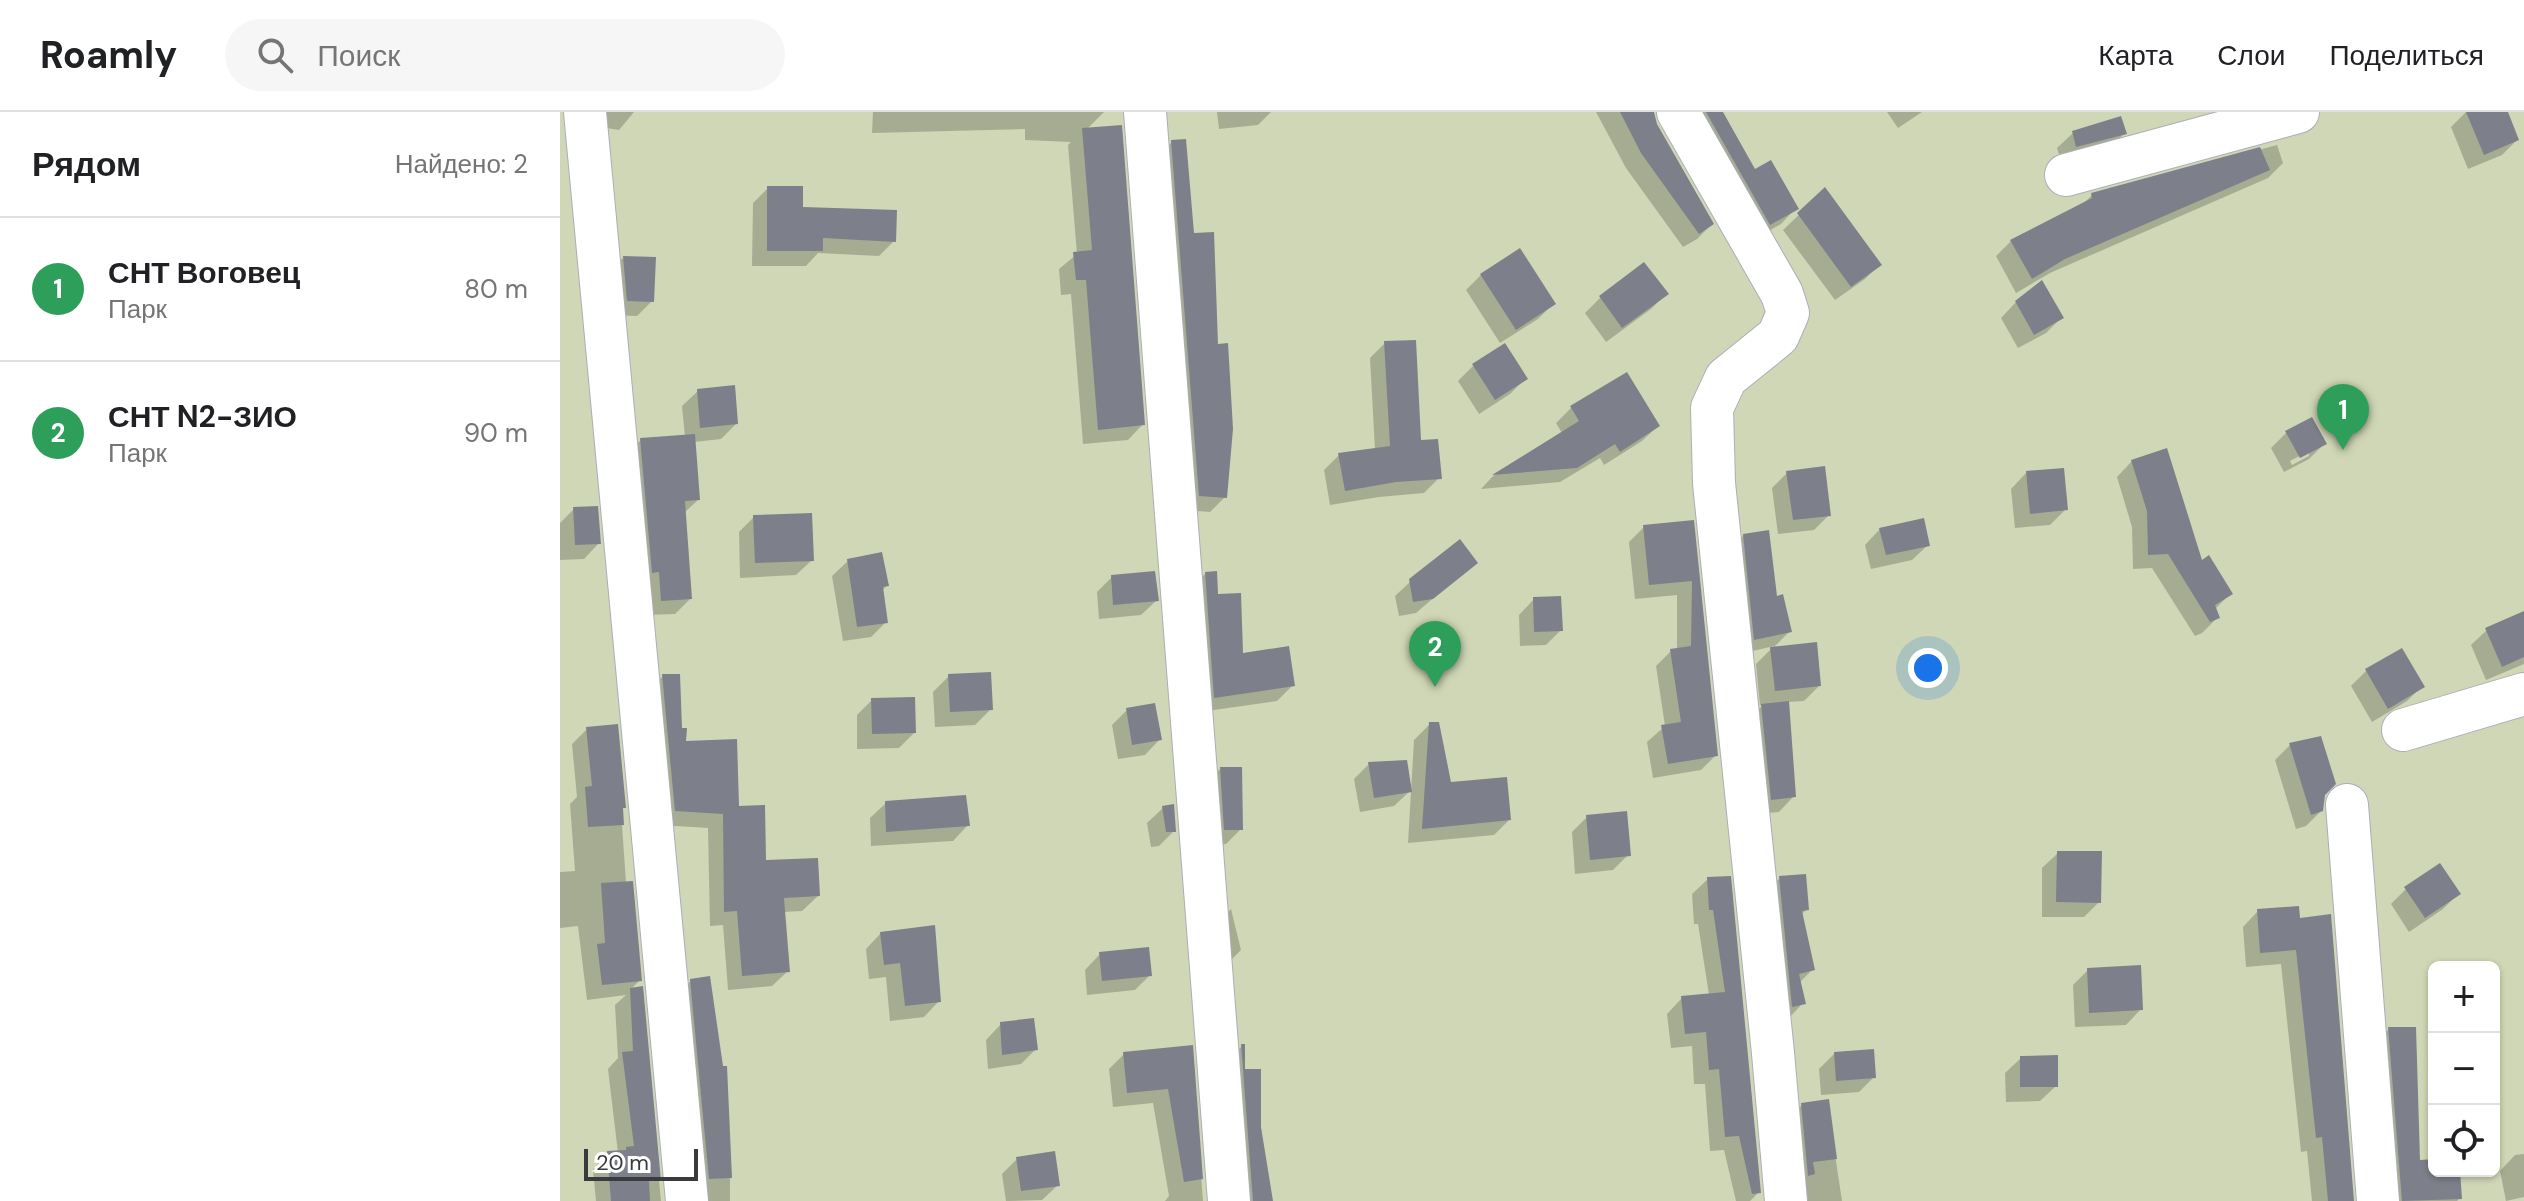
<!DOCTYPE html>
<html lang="ru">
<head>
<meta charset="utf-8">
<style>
	:root { --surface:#fff; --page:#f6f6f6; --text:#202124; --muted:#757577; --line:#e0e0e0; --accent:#726ce6 }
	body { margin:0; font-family:"DM Sans",sans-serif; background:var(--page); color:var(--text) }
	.controls { position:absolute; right:24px; bottom:24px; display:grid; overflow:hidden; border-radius:12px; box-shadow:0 2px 6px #0004 }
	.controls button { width:72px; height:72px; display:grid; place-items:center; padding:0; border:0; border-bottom:2px solid var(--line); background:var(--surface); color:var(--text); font:40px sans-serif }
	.scale { position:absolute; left:24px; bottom:20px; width:114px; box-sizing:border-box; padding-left:8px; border:4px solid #3a3b3f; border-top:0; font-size:22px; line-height:28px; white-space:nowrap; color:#3a3b3f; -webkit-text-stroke:6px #fff; paint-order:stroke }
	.you { position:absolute; left:1368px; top:556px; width:28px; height:28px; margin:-20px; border:6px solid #fff; border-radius:50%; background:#1a73e8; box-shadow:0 0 0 12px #1a73e833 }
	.badge { display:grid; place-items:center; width:52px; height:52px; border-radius:50%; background:var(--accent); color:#fff; font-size:26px; font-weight:700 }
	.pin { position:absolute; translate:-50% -66px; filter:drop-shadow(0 2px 4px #0008) }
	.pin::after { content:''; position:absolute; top:42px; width:28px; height:24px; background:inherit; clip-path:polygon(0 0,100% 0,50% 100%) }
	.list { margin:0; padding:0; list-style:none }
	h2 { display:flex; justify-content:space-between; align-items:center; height:104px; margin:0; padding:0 32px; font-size:34px }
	h2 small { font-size:26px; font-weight:400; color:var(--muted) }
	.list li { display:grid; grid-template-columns:52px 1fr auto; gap:24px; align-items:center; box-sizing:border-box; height:144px; padding:0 32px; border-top:2px solid var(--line) }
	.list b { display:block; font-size:30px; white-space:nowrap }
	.list p { margin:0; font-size:26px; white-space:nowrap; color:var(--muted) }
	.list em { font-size:26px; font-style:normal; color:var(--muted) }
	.icon { flex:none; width:44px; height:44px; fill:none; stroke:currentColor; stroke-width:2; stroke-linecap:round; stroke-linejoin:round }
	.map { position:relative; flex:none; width:1964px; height:1089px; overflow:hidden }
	header { display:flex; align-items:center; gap:48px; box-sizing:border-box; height:112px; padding:0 40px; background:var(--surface); border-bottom:2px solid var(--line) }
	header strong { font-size:38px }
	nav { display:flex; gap:44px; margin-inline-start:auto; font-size:28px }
	.search { width:560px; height:72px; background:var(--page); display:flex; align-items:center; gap:20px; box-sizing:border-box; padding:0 28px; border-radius:44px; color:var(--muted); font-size:30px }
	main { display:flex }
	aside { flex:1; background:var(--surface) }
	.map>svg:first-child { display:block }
</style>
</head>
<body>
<header>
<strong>Roamly</strong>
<div class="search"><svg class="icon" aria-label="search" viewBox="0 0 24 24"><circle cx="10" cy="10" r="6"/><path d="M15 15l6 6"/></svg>Поиск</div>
<nav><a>Карта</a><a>Слои</a><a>Поделиться</a></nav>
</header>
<main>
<aside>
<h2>Рядом<small>Найдено: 2</small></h2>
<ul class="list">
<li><span class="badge" style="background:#2e9e5b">1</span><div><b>СНТ Воговец</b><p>Парк</p></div><em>80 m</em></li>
<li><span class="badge" style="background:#2e9e5b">2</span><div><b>СНТ N2-ЗИО</b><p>Парк</p></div><em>90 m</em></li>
</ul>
</aside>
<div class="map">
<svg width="1964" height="1089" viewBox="0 0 1964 1089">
	<rect width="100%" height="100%" fill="#f6f7fe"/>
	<path fill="#d0d7b6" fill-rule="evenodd" d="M0,0H1964V1089H0ZM1874,855H1934V1059H1874Z"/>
	<g fill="#0003" fill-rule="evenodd">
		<polygon points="28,0 74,0 59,18 34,14"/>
		<polygon points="313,0 544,0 527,17 583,312 568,328 523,332 511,182 501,183 499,157 517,142 508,33 511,30 465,28 465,17 312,21"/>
		<polygon points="657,0 711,0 698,13 659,17"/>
		<polygon points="1036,0 1092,0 1095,13 1152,112 1137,127 1123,135 1066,56"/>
		<polygon points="1121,0 1160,0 1195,60 1236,96 1221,112 1195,127"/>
		<polygon points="1327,0 1362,0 1338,16"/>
		<polygon points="1906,0 1946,0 1957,28 1942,43 1908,57 1891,15"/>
		<polygon points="1513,21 1565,21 1549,36 1501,49 1497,36"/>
		<polygon points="612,30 665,385 650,400 625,398 597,45"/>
		<polygon points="1717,33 1723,51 1708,66 1490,161 1456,181 1436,144 1451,129 1521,94 1532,83"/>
		<polygon points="208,76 241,97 334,129 319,144 258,141 246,154 192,154 193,91"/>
		<polygon points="1265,78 1320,152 1305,167 1275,188 1223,118"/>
		<polygon points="63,146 92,189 77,204 52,203 48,161"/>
		<polygon points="1084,153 1106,182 1091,197 1046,230 1025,201 1040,186"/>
		<polygon points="921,163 993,192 978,207 940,231 906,178"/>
		<polygon points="1456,190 1501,206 1486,221 1458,236 1441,206"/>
		<polygon points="825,231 859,330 879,366 864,381 819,385 770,393 764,358 779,343 815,338 810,246"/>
		<polygon points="944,233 965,267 950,282 919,302 898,269 913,254"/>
		<polygon points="1066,263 1098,314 1082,329 1044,353 1040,346 1000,370 921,377 933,364 1002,321 996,311 1011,296"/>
		<polygon points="138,279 176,312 161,327 134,330 138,388 124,401 130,487 115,502 86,503 65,343 81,328 125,325 122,294"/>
		<path d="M1726,321L1764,332L1749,347L1724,360L1711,336ZM1749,339V344L1732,353L1730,349Z"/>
		<polygon points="1572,349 1640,451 1670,482 1655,497 1657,506 1642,521 1635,524 1592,456 1573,457 1572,415 1557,365"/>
		<polygon points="1227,361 1269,403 1254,418 1218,422 1212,376"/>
		<polygon points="1466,361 1506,397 1490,413 1455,416 1451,377"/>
		<polygon points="14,397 39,431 24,447 0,448 0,411"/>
		<polygon points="194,405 252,448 236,463 180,466 179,420"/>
		<polygon points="1132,411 1156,643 1141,658 1093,666 1087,630 1105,614 1096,554 1111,539 1117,538 1117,483 1075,487 1069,430 1084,415"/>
		<polygon points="1320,417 1368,433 1352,448 1311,457 1305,433"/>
		<polygon points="1184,423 1230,519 1212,537 1259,574 1244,589 1227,590 1234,684 1219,700 1196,702 1187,609 1203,593 1200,593 1196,552 1214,534 1180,542 1169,439"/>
		<polygon points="288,449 327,473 322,479 326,510 311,525 283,529 272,464"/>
		<polygon points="915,450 856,501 839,504 835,484 851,469"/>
		<polygon points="645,462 681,544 733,573 717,589 640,600 630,477"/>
		<polygon points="552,465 597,488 581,503 539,507 537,480"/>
		<polygon points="974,487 1001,518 986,533 960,534 959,503"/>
		<polygon points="1964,501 1964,552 1926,568 1911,533 1927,518"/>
		<polygon points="1806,559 1862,574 1847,589 1812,610 1791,574"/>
		<polygon points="103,564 124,631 204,750 258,784 242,799 223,800 228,859 212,874 168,878 163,813 150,814 148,716 100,713 87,580"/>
		<polygon points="389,564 431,597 415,613 375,615 373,580"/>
		<polygon points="312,588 354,621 339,636 297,637 297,603"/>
		<polygon points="567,598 600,627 585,643 558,647 552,613"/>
		<polygon points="870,612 890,672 949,708 934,723 848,731 854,628"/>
		<polygon points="27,617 64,695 61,698 66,771 80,868 70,878 81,876 101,1089 36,1089 33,1057 48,1041 58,1041 48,957 58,946 55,893 66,883 27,888 18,814 0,816 0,760 15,759 10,692 17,685 12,632"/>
		<polygon points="1730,633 1763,682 1762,698 1746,714 1736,717 1715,648"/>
		<polygon points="809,652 850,679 834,694 800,700 794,667"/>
		<polygon points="660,657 681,717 666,732 650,733 645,673"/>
		<polygon points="326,691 408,713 393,729 311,734 310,706"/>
		<polygon points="603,696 614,719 599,734 591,735 587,711"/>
		<polygon points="1027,705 1068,743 1053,758 1015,762 1012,720"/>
		<polygon points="1498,741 1539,790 1524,805 1482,805 1482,756"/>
		<polygon points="1169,766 1199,1080 1190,1089 1176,1089 1164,1038 1150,1039 1145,972 1134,972 1132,934 1111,936 1107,902 1122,886 1149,883 1138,812 1134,812 1132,782 1148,767"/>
		<polygon points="1220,766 1247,797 1241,803 1253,857 1239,871 1243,891 1228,907 1204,781"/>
		<polygon points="1846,777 1898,782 1883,797 1849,820 1831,792"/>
		<polygon points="1737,796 1792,1089 1752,1089 1747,1039 1741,1040 1721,852 1686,855 1683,815 1698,799"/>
		<polygon points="671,797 681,838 666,853 656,813"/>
		<polygon points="321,821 379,889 364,905 330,909 326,865 309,867 306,837"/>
		<polygon points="540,842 590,863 575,878 527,883 525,858"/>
		<polygon points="1528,858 1581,897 1566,913 1515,915 1513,873"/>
		<polygon points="131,869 170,1066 170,1089 135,1089 116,884"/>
		<polygon points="441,912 476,937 461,952 428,957 426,928"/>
		<polygon points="1829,917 1858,1050 1874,1049 1874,1059 1898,1059 1900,1086 1897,1089 1826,1089 1814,933"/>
		<polygon points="682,934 683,959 711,1089 677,1089 667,949"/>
		<polygon points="631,935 643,1089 605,1089 609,1084 593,991 553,995 549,957 564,942"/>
		<polygon points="1274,942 1314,965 1299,980 1261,983 1259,957"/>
		<polygon points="1461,946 1496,974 1480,989 1446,990 1445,961"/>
		<polygon points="1267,989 1282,1089 1234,1089 1227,1008 1242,993"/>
		<polygon points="1964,1042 1964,1085 1946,1089 1940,1059 1955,1043"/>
		<polygon points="457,1047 498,1073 482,1088 446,1089 442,1062"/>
	</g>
	<g fill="#7d808a">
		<polygon points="1060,0 1094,0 1097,12 1154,112 1139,122 1081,41"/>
		<polygon points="1146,0 1163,0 1195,57 1211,48 1239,97 1210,113"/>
		<polygon points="1906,0 1948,0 1959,28 1924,43"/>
		<polygon points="1561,4 1567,22 1516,35 1512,19"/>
		<polygon points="562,13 585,313 538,318 526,168 516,168 513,140 532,138 522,16"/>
		<polygon points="626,27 634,121 654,120 658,232 668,231 673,317 667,386 639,384 611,28"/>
		<polygon points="1700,35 1710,58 1505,147 1472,167 1450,128 1532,86 1531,81"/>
		<polygon points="207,74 243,74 243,95 337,98 336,130 263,126 263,139 207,139"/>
		<polygon points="1265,75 1322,153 1291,175 1237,101"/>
		<polygon points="960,136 996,192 956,218 920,162"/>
		<polygon points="63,144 96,145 94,190 67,189"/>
		<polygon points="1084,150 1109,182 1062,216 1039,184"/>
		<polygon points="1482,168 1504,206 1474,223 1455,189"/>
		<polygon points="856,228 861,328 878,327 882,367 836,370 785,379 778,341 830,334 824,229"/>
		<polygon points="945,231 968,267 935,288 912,252"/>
		<polygon points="1067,260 1100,314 1060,340 1055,332 1017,356 932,363 1019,309 1010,294"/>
		<polygon points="175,273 178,312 140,316 137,277"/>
		<polygon points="1752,305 1767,332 1740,346 1725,319"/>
		<polygon points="135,322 140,388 125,389 132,487 101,489 99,460 92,461 80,326"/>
		<polygon points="1607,336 1642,448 1649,443 1673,482 1655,493 1660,506 1650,510 1608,442 1588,443 1587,399 1571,348"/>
		<polygon points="1265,354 1271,404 1233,408 1226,359"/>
		<polygon points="1504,356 1508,398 1470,402 1466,359"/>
		<polygon points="38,394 41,432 15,433 13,395"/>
		<polygon points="252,401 254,449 195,451 193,403"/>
		<polygon points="1364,406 1370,434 1326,443 1319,416"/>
		<polygon points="1134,408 1158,644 1108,652 1101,613 1121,610 1110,537 1131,534 1132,469 1089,473 1083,413"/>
		<polygon points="1209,418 1217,484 1223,482 1232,520 1194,528 1183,422"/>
		<polygon points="900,427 918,451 873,487 853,490 849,467"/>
		<polygon points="322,440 329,474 323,475 328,511 297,515 287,447"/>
		<polygon points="595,459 599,489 553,493 551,463"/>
		<polygon points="657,459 658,482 681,481 683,541 729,534 735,574 654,586 645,460"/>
		<polygon points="1001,484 1003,519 974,520 973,485"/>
		<polygon points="1964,499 1964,545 1942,555 1925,516"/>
		<polygon points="1257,530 1261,574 1215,579 1210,535"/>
		<polygon points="1842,536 1865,575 1828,597 1805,557"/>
		<polygon points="431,560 433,598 390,600 388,562"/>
		<polygon points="102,562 120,562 122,616 127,616 126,629 177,627 179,694 205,693 206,748 258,746 260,784 224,786 230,860 182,864 177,799 164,800 163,702 115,699"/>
		<polygon points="355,585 356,621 312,622 311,586"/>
		<polygon points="1229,589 1236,685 1211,688 1201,592"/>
		<polygon points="595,591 602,628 572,633 566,596"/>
		<polygon points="869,610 879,610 891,670 947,665 951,708 862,717"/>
		<polygon points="58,612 66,696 63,696 64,713 28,715 25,675 32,674 26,615"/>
		<polygon points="1761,624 1776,672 1765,683 1763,699 1751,703 1729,631"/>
		<polygon points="847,648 852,680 814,686 808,650"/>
		<polygon points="660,655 682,655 683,718 664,718"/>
		<polygon points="406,683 410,714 326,720 325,689"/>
		<polygon points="614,692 616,720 606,720 602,694"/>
		<polygon points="1067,699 1071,744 1030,748 1026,703"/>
		<polygon points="1497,739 1542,739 1541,791 1496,790"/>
		<polygon points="1880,751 1901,782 1865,806 1844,775"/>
		<polygon points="1246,762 1249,798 1242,799 1255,858 1239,862 1246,892 1232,895 1219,764"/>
		<polygon points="1171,764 1201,1081 1192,1082 1179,1024 1165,1025 1159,957 1149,958 1146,920 1125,922 1121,884 1165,880 1153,798 1149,798 1147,765"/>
		<polygon points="73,769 82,869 42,873 37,832 45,831 41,771"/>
		<polygon points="1739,794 1740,806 1771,802 1794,1089 1768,1089 1762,1025 1756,1026 1736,838 1700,841 1697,797"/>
		<polygon points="375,813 381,890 345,894 340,851 324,853 320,820"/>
		<polygon points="589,835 592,864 542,869 539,840"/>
		<polygon points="1581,853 1583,898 1529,901 1527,856"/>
		<polygon points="150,864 163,954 167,954 172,1066 149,1067 130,867"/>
		<polygon points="83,874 101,1069 89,1069 90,1089 51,1089 47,1039 66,1038 66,1035 74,1034 62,940 73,939 70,876"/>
		<polygon points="474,906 478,938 442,943 440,910"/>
		<polygon points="1828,915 1856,915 1860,1048 1874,1047 1874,1059 1900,1059 1902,1087 1842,1089"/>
		<polygon points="681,932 685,932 685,957 701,957 701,1015 713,1089 693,1089"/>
		<polygon points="633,933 643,1067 624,1070 608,977 567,981 563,940"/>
		<polygon points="1314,937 1316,966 1276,969 1274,940"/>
		<polygon points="1498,943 1498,975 1460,975 1460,944"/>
		<polygon points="1269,987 1277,1047 1253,1050 1255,1062 1248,1064 1241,991"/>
		<polygon points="495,1039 500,1074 461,1079 456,1045"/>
	</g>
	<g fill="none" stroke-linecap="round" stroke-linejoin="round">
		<g stroke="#abaeb9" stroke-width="44">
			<g id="minor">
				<polyline points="25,0 127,1089"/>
				<polyline points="585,0 669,1089"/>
				<polyline points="1118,0 1222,182 1228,201 1218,224 1166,266 1152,296 1154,371 1213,941 1226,1089"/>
				<polyline points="1506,63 1738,0"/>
				<polyline points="1843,618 1964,582"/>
				<polyline points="1787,693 1818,1089"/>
			</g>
		</g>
		<use href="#minor" stroke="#fff" stroke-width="42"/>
	</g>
</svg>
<div class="controls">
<button>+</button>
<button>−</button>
<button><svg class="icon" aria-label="locate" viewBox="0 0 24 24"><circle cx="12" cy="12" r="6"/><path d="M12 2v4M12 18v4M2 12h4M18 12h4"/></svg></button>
</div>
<div class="scale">20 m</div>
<div class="you"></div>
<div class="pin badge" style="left:1783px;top:338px;background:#2e9e5b">1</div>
<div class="pin badge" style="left:875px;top:575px;background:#2e9e5b">2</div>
</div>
</main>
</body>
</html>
